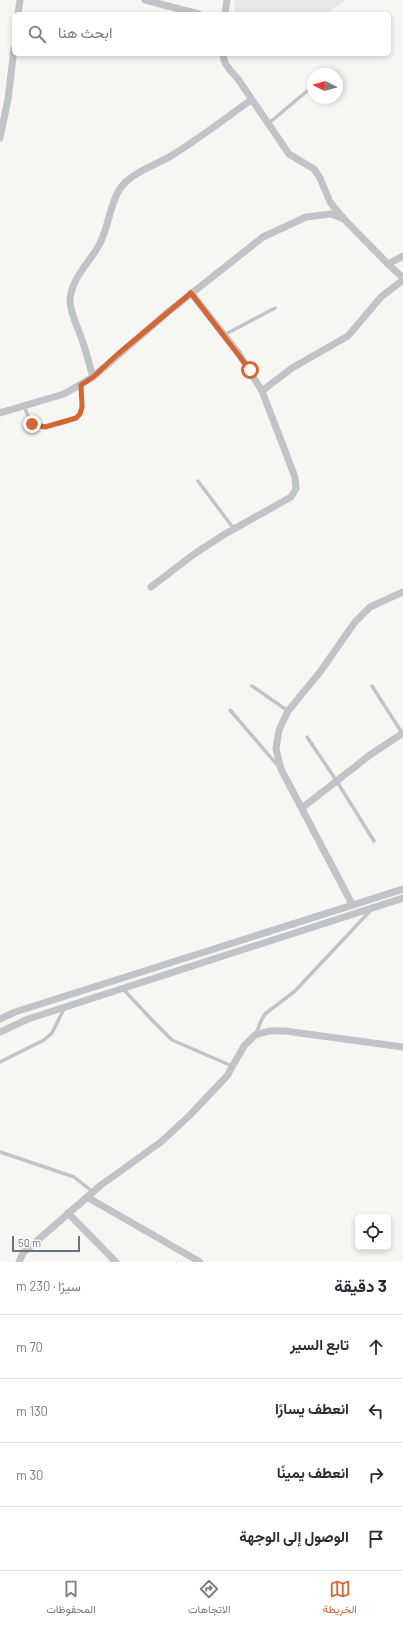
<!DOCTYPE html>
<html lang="ar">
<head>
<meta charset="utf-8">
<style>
	:root { --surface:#fff; --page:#f2f2f3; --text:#2b2b33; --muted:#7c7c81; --line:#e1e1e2; --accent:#d56634 }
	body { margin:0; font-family:Barlow,Vazirmatn,sans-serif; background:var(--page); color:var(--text); direction:rtl }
	.controls { position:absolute; right:12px; bottom:12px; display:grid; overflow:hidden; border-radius:6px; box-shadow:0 2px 6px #0003 }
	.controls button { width:36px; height:36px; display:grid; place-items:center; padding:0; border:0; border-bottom:1px solid var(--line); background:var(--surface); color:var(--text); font:20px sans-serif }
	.compass { position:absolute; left:307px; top:68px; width:36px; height:36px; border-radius:50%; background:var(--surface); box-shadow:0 2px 6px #0003; rotate:276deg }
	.scale { position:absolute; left:12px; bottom:10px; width:68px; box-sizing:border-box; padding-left:4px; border:2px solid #687482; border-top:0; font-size:11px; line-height:14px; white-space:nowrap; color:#687482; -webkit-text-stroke:3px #fff; paint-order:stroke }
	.stop { position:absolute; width:12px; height:12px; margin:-9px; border:3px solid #d56634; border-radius:50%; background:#fff }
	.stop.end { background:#d56634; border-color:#fff; box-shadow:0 1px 4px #0008 }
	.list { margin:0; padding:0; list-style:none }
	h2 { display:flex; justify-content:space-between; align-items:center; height:52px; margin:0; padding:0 16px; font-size:17px }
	h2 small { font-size:13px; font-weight:400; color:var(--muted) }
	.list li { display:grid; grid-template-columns:26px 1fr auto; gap:12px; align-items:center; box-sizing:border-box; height:64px; padding:0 16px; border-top:1px solid var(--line) }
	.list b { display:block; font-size:15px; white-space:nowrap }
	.list em { font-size:13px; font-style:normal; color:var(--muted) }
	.icon { flex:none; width:22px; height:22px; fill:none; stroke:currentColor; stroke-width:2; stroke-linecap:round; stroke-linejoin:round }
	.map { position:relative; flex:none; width:403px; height:1262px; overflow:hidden; direction:ltr }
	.search { position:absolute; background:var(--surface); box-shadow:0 2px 6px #0003; left:12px; right:12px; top:12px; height:44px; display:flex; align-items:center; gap:10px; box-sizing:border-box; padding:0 14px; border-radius:6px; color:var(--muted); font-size:15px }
	.sheet { height:308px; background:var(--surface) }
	nav { display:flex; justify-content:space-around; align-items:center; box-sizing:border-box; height:56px; border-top:1px solid var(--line); background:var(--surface); font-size:11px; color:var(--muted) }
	nav a { display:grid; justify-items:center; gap:2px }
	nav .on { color:var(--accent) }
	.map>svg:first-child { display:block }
</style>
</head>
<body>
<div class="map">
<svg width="403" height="1262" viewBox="0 0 403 1262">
	<rect width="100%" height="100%" fill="#f6f6f3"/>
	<polygon fill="#e7e8e7" points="235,0 346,0 326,14 234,14"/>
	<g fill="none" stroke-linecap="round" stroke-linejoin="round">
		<g stroke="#c0c3c7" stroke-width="3.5">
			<polyline points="268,124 313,86"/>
			<polyline points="224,335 275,308"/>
			<path d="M24,406C26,411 29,421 34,424C43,430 76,422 80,413C84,406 81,393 81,385"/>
			<polyline points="198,481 234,529"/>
			<polyline points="252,686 288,711"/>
			<polyline points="372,686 402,733"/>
			<polyline points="230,710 279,767"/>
			<polyline points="307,737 336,780 374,841"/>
			<polyline points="123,989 153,1021 172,1040 232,1066"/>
			<polyline points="256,1034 261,1021 265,1014 295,991 371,910"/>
			<polyline points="0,1062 44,1040 52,1033 64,1009"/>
			<polyline points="0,1152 74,1177 93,1192"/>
		</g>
		<g stroke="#c0c3c7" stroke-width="7">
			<polyline points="145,0 199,14"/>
			<polyline points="18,14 20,0"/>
			<polyline points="225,14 227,0"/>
			<path d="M223,54C223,64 232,72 238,79L289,154L314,169L320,178L330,202L344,219"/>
			<polyline points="0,138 8,99 14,49"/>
			<polyline points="388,264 403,278"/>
			<path d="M93,377C89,364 86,350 81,337C77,325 71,315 70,302C70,280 88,264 98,247C108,230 109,209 118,192C129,172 156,166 174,154C201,137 226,118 251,100"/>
			<polyline points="262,391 292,368 348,336 381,297 403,280"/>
			<polyline points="0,413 64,394 93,377 168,312 263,237 306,217 331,214 344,219 388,264 403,256"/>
			<polyline points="151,587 194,554 225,534 291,497 296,489 295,477 262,391 239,354 191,293"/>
			<polyline points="302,808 370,755 403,733"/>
			<polyline points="352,904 281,769 276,749 279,730 288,711 320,672 355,622 370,607 403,592"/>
			<polyline points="0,1019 15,1012 403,889"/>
			<polyline points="0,1032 28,1019 403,898"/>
			<polyline points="87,1197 200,1262"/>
			<polyline points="68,1213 116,1262"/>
			<polyline points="19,1262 23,1253 101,1185 161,1142 189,1116 227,1076 244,1046 255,1035 269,1031 285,1031 403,1047"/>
		</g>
	</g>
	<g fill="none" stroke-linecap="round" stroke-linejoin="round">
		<polyline stroke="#d56634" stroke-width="5" points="32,424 45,427 76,418 80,414 82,407 81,385 93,377 118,354 191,293 250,370"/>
	</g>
</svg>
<div class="controls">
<button><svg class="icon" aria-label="locate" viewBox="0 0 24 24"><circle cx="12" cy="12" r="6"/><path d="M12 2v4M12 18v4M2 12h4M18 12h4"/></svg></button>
</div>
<svg class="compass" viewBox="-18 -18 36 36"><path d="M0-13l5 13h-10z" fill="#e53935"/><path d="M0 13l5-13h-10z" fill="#7c7c81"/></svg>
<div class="scale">50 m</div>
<div class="stop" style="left:250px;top:370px"></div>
<div class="stop end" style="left:32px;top:424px"></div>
<div class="search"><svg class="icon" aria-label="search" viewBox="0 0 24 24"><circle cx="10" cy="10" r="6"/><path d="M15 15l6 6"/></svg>ابحث هنا</div>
</div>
<section class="sheet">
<h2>3 دقيقة<small>سيرًا · 230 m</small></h2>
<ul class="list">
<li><svg class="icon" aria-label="ahead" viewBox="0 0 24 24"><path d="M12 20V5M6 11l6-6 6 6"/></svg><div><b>تابع السير</b></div><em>70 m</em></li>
<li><svg class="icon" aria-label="left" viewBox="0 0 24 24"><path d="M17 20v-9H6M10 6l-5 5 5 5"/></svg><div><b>انعطف يسارًا</b></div><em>130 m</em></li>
<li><svg class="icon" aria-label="right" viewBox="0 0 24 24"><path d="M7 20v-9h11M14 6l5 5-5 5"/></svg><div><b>انعطف يمينًا</b></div><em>30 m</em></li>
<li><svg class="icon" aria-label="arrive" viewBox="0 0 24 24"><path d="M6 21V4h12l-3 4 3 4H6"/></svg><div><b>الوصول إلى الوجهة</b></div></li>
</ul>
</section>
<nav>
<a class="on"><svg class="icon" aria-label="map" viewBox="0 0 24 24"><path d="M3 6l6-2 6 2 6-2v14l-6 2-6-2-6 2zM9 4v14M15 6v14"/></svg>الخريطة</a>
<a><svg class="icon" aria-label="directions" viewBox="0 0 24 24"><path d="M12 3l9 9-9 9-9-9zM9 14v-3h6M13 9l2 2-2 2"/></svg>الاتجاهات</a>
<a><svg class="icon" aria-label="saved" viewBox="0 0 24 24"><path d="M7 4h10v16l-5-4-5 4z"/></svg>المحفوظات</a>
</nav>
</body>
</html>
